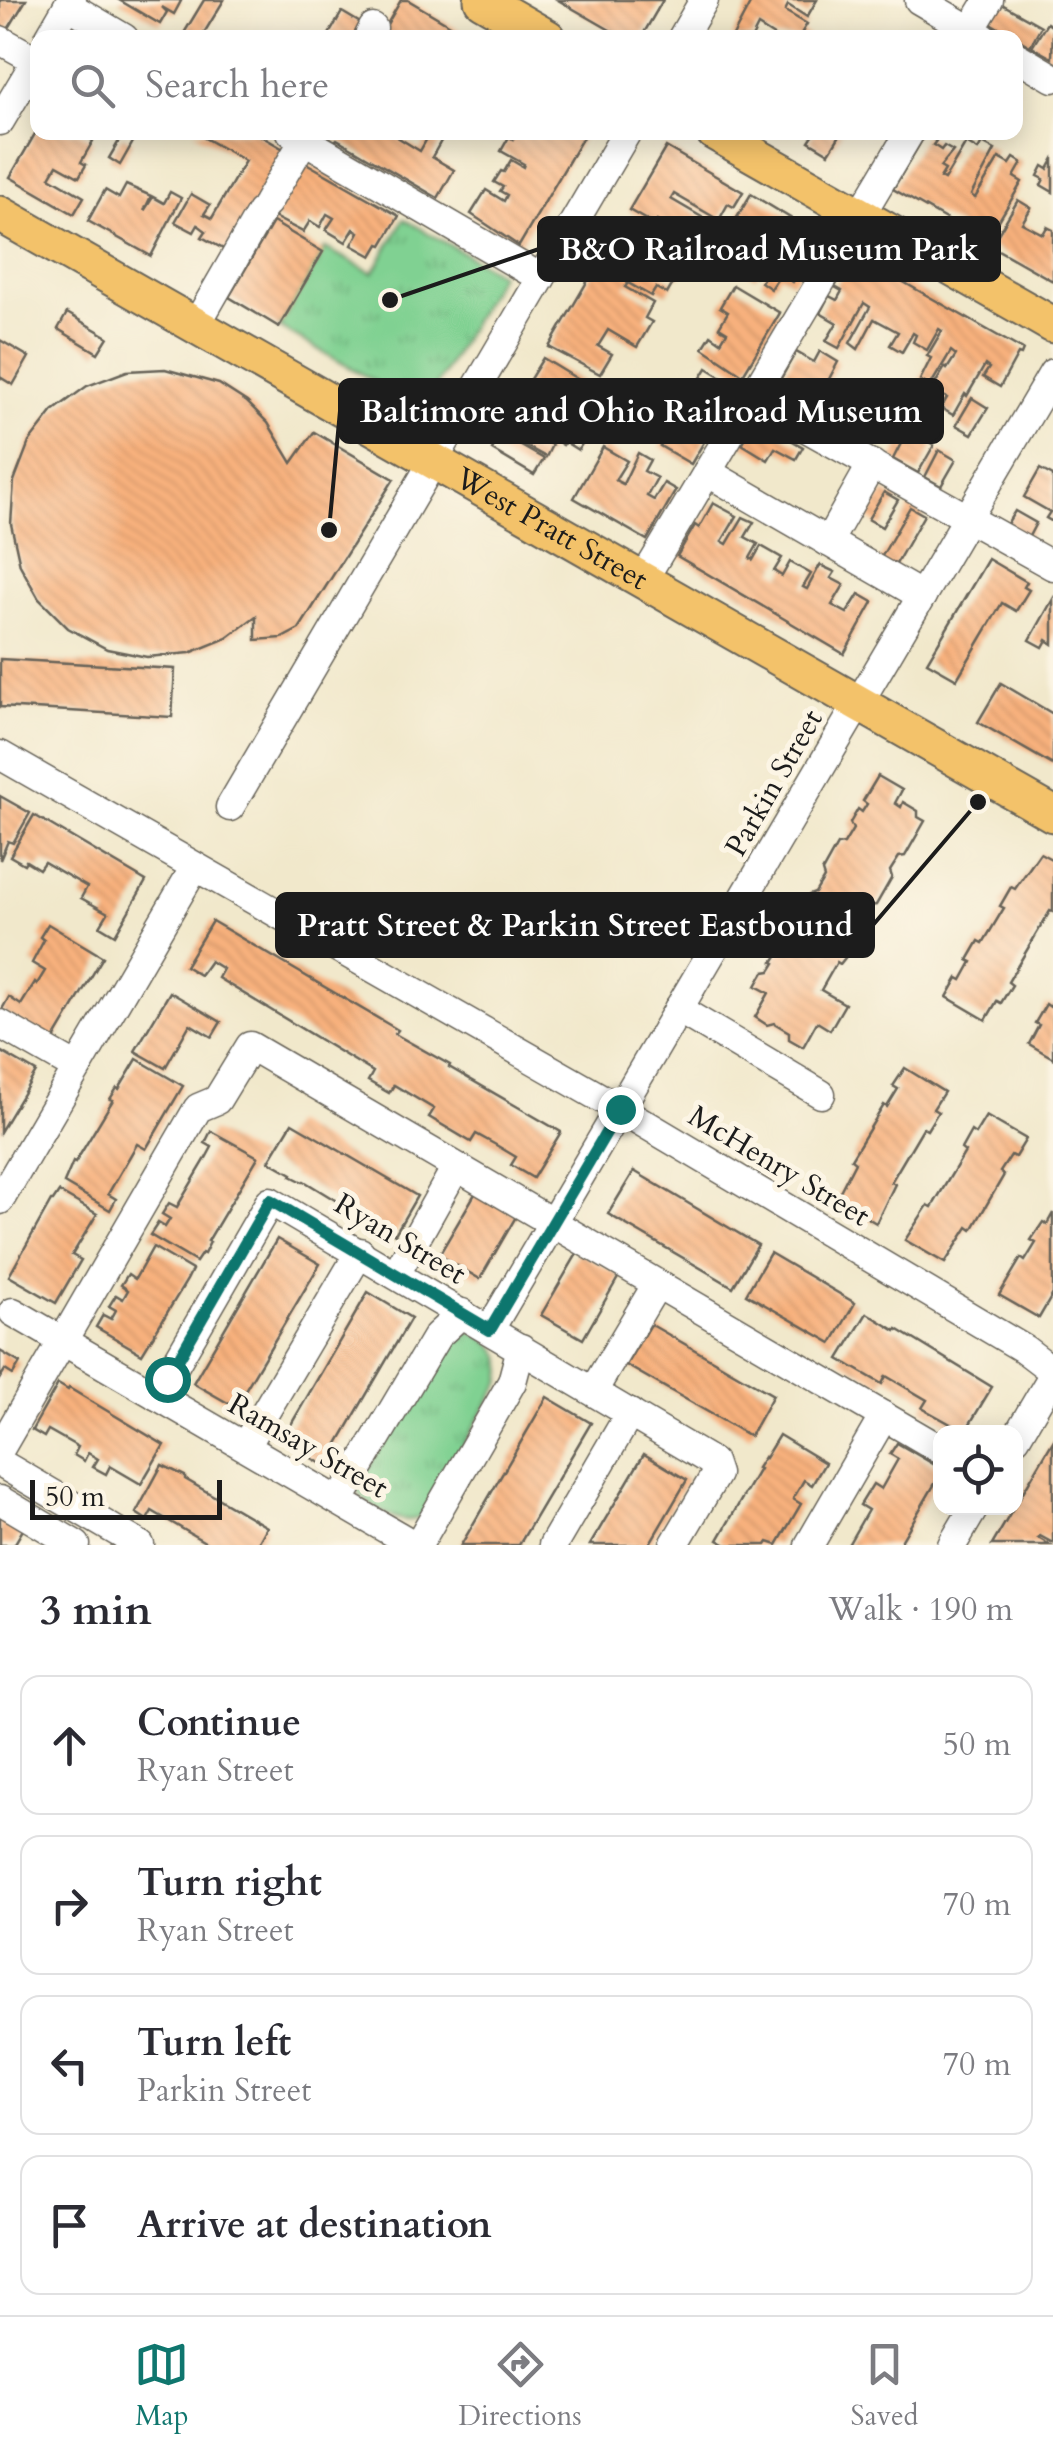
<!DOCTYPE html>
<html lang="en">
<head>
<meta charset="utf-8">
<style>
	:root { --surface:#fff; --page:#f7f7f7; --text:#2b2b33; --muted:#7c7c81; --line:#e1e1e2; --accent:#0f766e }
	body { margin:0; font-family:Cardo,serif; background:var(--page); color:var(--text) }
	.controls { position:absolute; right:30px; bottom:30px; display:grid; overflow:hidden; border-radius:20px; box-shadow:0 5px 25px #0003 }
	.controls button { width:90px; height:90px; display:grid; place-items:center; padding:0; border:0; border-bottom:2px solid var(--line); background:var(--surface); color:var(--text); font:50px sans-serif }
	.scale { position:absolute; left:30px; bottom:25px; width:192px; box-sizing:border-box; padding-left:10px; border:5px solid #1c1c1c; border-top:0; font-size:28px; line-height:35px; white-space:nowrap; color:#1c1c1c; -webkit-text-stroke:8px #fcf5e5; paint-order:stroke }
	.stop { position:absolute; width:30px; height:30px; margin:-22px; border:8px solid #0f766e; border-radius:50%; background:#fff }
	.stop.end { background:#0f766e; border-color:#fff; box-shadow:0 2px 10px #0008 }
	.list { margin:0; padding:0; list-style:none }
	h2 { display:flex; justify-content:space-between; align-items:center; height:130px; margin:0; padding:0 40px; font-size:42px }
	h2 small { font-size:32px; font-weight:400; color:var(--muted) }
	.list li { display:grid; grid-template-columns:65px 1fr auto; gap:30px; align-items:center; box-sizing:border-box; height:140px; margin:0 20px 20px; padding:0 20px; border:2px solid var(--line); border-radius:20px }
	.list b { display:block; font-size:38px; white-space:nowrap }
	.list p { margin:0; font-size:32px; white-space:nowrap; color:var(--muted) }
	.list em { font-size:32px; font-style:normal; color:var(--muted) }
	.icon { flex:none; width:55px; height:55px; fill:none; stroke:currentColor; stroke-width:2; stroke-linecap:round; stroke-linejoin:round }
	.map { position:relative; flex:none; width:1053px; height:1545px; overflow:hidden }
	.search { position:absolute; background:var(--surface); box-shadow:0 5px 25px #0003; left:30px; right:30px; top:30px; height:110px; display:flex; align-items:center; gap:25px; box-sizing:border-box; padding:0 35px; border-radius:20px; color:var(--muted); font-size:38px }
	.sheet { height:770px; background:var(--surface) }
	nav { display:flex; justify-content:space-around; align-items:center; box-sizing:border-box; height:140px; border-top:2px solid var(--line); background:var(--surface); font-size:28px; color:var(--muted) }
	nav a { display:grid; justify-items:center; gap:5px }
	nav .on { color:var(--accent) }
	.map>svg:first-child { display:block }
</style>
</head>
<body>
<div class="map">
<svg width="1053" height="1545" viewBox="0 0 1053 1545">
	<defs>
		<pattern id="grass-tufts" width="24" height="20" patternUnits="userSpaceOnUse" patternTransform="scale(2.5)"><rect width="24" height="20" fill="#80d192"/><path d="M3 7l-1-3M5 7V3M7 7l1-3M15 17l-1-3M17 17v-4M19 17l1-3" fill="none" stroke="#6eb37d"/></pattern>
		<pattern id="building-back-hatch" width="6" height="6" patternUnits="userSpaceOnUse" patternTransform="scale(2.5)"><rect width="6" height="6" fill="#f8b17d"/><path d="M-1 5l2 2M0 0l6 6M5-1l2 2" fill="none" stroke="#d4986b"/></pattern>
	</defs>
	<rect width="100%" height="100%" fill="#fcf5e5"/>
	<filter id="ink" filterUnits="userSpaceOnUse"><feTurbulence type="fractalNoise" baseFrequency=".01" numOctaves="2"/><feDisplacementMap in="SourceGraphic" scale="20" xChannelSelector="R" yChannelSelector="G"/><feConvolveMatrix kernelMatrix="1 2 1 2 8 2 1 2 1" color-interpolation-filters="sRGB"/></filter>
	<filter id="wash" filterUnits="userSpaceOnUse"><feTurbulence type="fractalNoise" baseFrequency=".0048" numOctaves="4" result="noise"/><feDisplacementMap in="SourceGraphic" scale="40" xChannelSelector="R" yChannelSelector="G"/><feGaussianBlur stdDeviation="2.25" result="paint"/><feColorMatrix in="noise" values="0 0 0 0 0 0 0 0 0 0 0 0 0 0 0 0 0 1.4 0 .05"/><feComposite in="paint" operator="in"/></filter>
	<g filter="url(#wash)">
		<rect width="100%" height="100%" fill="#f1e8cb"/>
		<g fill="url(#grass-tufts)" stroke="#4e7657" stroke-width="2.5">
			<polygon points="404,219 500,274 423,409 279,327 325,248 373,273"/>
			<path d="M461,1330C475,1331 496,1343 501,1357C505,1365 502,1373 501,1382L421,1517C402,1527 368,1508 357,1490L438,1342Z"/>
		</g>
		<g id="blocks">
			<g fill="url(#building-back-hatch)">
				<polygon points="0,0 26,0 4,36 0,34"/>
				<polygon points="119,0 179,0 181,1 174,14 162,7 167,12 160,24"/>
				<polygon points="204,0 224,0 201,38 181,38"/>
				<polygon points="401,0 408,0 472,38 379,38"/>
				<polygon points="558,0 663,0 641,38 624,38"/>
				<polygon points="752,0 817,0 807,17 788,5 785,11 807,24 802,32 810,38 777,38 758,26 752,38 732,38"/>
				<polygon points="1000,3 1041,26 1030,46 990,23"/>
				<polygon points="342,12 367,27 361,38 327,38"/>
				<polygon points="1047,23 1053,27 1052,58 1032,47"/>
				<polygon points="36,132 79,132 93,141 81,162 86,165 79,177 57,165 50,177 84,197 74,214 10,177"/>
				<polygon points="194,132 254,132 285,150 227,251 202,237 206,231 198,225 194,232 175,222 191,194 210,205 204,214 212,218 245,161"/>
				<polygon points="321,132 389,132 420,151 429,135 441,141 432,157 454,170 438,198 337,139 335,141"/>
				<polygon points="517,132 586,132 519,246 471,214 486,190 504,201 507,195 500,191 503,187 494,182 501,171 504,172 511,160 523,167 524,164 501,151 509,137 513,139"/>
				<polygon points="815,132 842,132 829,153 809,141"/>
				<polygon points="925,135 936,141 933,145 938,148 941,150 944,146 953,151 940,167 945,170 940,178 944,180 966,143 978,150 982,143 995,150 971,195 975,198 999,158 1010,164 1014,158 1022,163 1014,177 1022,182 986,242 893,189"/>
				<polygon points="122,136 133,142 120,165 109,158"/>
				<polygon points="666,147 743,192 734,207 728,204 719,220 674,194 671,199 705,219 689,247 675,239 678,234 657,221 655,225 629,210"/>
				<polygon points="1053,160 1053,192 1041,185 1044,179 1038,176 1043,166 1048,169"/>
				<polygon points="306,163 399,216 382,245 379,244 372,256 352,245 359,232 354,229 346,242 326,230 334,218 327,214 320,227 310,221 303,232 274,217"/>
				<polygon points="126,185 151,196 144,211 153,197 164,203 170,192 181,198 151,256 88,221 105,190 119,198"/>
				<polygon points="751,194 823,238 804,270 801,269 793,282 780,275 771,289 761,282 779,253 772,249 755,277 744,270 749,262 725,248 737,228 732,226"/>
				<polygon points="1018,200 1031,208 1022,223 1043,234 1047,227 1053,230 1053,281 991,246"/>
				<polygon points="273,222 323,252 279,327 229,297"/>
				<polygon points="619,227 685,266 679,277 642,256 639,262 674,282 667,294 656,288 651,296 628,283 625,287 653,303 645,318 652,322 637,347 608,330 598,346 612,354 600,374 549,347"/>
				<polygon points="854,254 1023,350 1021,355 1018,354 1000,387 983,377 989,368 985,365 967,396 965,394 953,415 941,408 947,398 932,389 945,367 947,369 956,355 951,351 930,386 920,380 931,358 927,356 942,331 939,329 927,350 913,342 916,335 913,333 902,352 890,345 898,332 874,319 858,349 850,343 870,307 864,303 839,348 826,341 837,323 820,313 829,296 837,300 842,291 835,287"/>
				<polygon points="733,285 780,313 743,375 703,348 711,335 721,342 727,332 719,327 728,312 720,307"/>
				<polygon points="67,313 108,337 98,353 58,329"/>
				<polygon points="0,340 29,357 13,385 0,377"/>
				<polygon points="820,351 838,362 812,411 791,399 796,391 779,382 796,352 814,362"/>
				<polygon points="543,358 592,388 584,400 588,403 581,415 556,399 553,404 591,430 578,450 565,442 563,445 537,429 544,417 517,400"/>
				<polygon points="707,368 737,386 691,464 660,446 678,417 664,408 670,399 683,407"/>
				<polygon points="165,369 219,384 247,402 268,423 292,463 314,432 394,479 299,629 282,638 256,640 256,616 227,638 190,653 147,657 107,649 68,628 39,599 20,565 11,524 14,481 29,442 53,411 87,386 127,371"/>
				<polygon points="972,398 988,408 972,434 956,425"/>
				<polygon points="508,416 540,434 538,438 552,445 546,457 499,431"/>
				<polygon points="756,420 803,447 796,459 775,448 768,460 742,444"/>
				<polygon points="908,430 934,445 918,473 893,459"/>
				<polygon points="500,434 544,459 534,475 492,450"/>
				<polygon points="603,447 627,461 615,480 623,484 638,453 650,460 644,471 657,478 647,496 654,500 664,483 676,490 647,540 574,498"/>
				<polygon points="939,450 956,460 941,486 925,477"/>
				<polygon points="1040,469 1053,476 1053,522 1046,518 1050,512 1024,497"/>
				<polygon points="884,492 898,500 882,527 868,519"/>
				<polygon points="713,503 737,516 722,541 727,544 743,517 754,522 745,537 758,544 750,558 753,560 761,546 782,558 774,571 782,576 790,562 811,574 803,587 807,589 820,565 835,572 831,578 844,585 832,605 847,613 859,594 873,602 844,654 677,556 695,525 699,528"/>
				<polygon points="910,507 924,515 892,571 878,563"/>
				<polygon points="1015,511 1036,523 1027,540 1005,527"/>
				<polygon points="988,559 1027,582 1024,587 1029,590 1016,611 1002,603 957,679 927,662"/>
				<polygon points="1053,599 1053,644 1047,640 1043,647 1030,640"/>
				<polygon points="0,659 175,669 172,717 0,707"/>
				<polygon points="1001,683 1053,714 1053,765 978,722"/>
				<polygon points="878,776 902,790 895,803 901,807 903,802 918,811 918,817 925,821 905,856 899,857 890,871 892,877 876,905 870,906 861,920 864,926 848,954 840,964 837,962 821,990 845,1004 830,1030 817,1022 803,1047 789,1039 789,1032 774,1023 767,1025 755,1017 769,993 756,986 764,972 770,971 775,963 773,962 795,928 793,921 809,895 815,893 824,878 822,872 837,845 844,844 853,829 850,823 858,809 862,812 867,804 863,801"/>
				<polygon points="0,796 30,813 13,843 8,841 0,860"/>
				<polygon points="34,815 146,881 115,935 100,926 108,913 81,898 87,887 44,862 39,869 26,861 24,864 10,856"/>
				<polygon points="1040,853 1053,860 1053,912 1050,911 1008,982 1012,985 1001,1003 997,1001 986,1020 947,997 958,978 962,980 972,962 968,960 979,941 983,943 1004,908 1000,906 1011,887 1015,889"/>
				<polygon points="212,921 398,1030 395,1034 450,1065 449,1067 561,1132 533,1178 511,1165 516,1157 496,1145 476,1134 471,1142 429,1117 434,1109 394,1085 389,1093 368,1081 373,1072 218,978 223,969 210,961 200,975 185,966"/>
				<polygon points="48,924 103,957 53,1041 1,1011 9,997 21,1005 35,982 37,984 45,971 32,963 44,940 40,937"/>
				<polygon points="170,992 221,1022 212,1037 190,1024 165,1068 135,1051"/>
				<polygon points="1053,1002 1053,1058 1029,1044 1039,1025 1035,1023 1046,1004 1050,1007"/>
				<polygon points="0,1051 36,1072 0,1132"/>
				<polygon points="137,1059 183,1086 146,1149 137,1144 108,1194 116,1199 110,1210 64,1183 73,1162 75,1163 113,1100 110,1099 117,1088 119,1089"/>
				<polygon points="905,1068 944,1092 933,1109 938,1112 927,1130 923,1128 891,1182 895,1184 876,1223 836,1199 855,1162 851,1159 884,1105 887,1107 898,1089 893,1086"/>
				<polygon points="986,1116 1026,1139 1015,1157 1011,1155 1000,1172 1004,1175 972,1230 968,1227 945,1263 905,1240 928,1205 932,1207 965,1152 961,1149 971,1131 975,1134"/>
				<polygon points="292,1123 417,1196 395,1234 385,1228 384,1230 304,1181 303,1182 291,1176 292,1174 269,1161"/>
				<polygon points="211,1131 258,1157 208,1241 210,1242 204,1254 202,1253 196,1262 150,1235 158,1223 165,1227 170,1219 162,1214 169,1203 177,1207 205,1160 212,1147 205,1143"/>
				<polygon points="634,1171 758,1245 733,1287 608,1214"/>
				<polygon points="59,1192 97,1214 72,1255 81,1260 56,1303 9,1276 51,1201 53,1201"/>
				<polygon points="476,1192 517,1215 480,1279 439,1255"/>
				<polygon points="1053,1213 1053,1294 1039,1318 999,1295 1021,1258 1025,1261 1036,1243 1031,1240 1043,1222 1047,1224"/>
				<polygon points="277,1239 320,1264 235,1407 193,1383"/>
				<polygon points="153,1247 192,1270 187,1280 142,1354 96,1327 103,1315 111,1319 116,1310 109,1306 116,1295 123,1299 128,1290 121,1285 128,1274 135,1279"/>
				<polygon points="578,1252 619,1276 583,1339 541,1315"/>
				<polygon points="770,1253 855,1303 832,1343 746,1294"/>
				<polygon points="368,1292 411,1318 325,1466 282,1440"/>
				<polygon points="867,1313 896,1331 897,1329 992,1387 965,1432 922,1408 927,1400 886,1376 882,1384 839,1359"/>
				<polygon points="650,1324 773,1395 750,1436 626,1365"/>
				<polygon points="0,1351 20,1363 13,1375 5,1370 0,1378"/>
				<polygon points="58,1384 68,1390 69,1388 164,1445 141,1484 110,1466 106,1474 93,1467 98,1459 88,1453 84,1461 74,1455 78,1447 48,1430 44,1437 32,1430"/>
				<polygon points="547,1397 591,1423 519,1545 461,1545"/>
				<polygon points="779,1435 825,1463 812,1485 804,1480 794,1497 793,1499 801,1504 777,1545 768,1542 766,1545 727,1545 718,1540 759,1469 757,1468 764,1457 765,1458"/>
				<polygon points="1053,1441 1053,1543 1040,1536 1038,1538 1050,1545 992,1545"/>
				<polygon points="897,1443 940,1468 940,1475 899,1545 848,1545 868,1510 860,1505 873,1484 881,1489 898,1459 890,1454"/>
				<polygon points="644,1454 687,1480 649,1545 590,1545"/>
				<polygon points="162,1465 185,1476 185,1479 267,1527 257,1545 210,1545 152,1511 147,1520 136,1513"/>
				<polygon points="0,1514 24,1528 14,1545 0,1545"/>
			</g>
		</g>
	</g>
	<g filter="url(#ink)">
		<use href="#blocks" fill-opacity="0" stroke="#676359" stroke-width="2.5"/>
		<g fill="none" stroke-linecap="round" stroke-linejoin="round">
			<g stroke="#676359" stroke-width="31">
				<g id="minor">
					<polyline points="919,0 984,38"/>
					<polyline points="68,5 124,38"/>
					<polyline points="49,38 71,0"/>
					<polyline points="368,38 373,28"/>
					<polyline points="682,38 704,0"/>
					<polyline points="966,38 989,0"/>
					<polyline points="0,40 36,60"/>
					<polyline points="1016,56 1053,78"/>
					<polyline points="0,121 38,57"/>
					<polyline points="291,132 541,278"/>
					<polyline points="267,203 304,140"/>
					<polyline points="196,325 261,212"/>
					<polyline points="751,397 1053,566"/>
					<polyline points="707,472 922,596"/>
					<polyline points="828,542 872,464"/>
					<polyline points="643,580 910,132"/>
					<polyline points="0,755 620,1109 1024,1349 1053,1371"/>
					<polyline points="230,807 627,132"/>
					<polyline points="678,1009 821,1094"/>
					<polyline points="0,1024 77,1068"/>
					<polyline points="0,1200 195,867"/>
					<polyline points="396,1274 456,1167"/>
					<polyline points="13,1312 414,1545"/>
					<polyline points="490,1329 1053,373"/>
					<polyline points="593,1391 657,1284"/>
					<polyline points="157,1396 270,1201 712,1462 716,1474 674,1545"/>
					<polyline points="1016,1438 1053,1375"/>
					<polyline points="245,1446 360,1252"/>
					<polyline points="0,1449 198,1108 217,1100 250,1046 940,1449"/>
					<polyline points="0,1463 140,1545"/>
					<polyline points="0,1500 76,1545"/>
					<polyline points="339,1501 437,1336 462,1313"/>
					<polyline points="418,1545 512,1382 521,1348"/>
					<polyline points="553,1545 630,1413"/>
					<polyline points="809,1545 884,1416"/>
					<polyline points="952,1545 974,1508"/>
				</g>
			</g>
			<g stroke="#676359" stroke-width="39">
				<g id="major">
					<polyline points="482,0 548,38"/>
					<polyline points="714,132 1053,325"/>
					<path id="s1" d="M0,214L1053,814"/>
				</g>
			</g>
			<use href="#minor" stroke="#fff" stroke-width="28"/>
			<use href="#major" stroke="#f3c26a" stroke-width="35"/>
		</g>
	</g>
	<g fill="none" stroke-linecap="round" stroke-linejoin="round" filter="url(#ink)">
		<polyline stroke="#0f766e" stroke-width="12" points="167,1379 270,1200 490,1330 620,1109"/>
	</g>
	<g text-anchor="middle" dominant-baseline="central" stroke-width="10" stroke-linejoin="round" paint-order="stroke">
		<g font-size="30" fill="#1c1c1c" stroke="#fcf5e5">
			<text stroke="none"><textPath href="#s1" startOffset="635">West Pratt Street</textPath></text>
			<text transform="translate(774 783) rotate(-60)">Parkin Street</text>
			<text transform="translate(779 1166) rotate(31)">McHenry Street</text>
			<text transform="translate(400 1239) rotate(31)">Ryan Street</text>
			<text transform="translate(308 1446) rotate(30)">Ramsay Street</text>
		</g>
	</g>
	<path fill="none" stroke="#1c1c1c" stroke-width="4" d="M390 300L539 249M329 530L340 411M978 802L873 925"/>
	<g fill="#1c1c1c" stroke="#fcf5e5" stroke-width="4">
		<circle cx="390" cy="300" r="10"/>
		<circle cx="329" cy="530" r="10"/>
		<circle cx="978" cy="802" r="10"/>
	</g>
	<g fill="#1c1c1c" stroke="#1c1c1c" stroke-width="4">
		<rect x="539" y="218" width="460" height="62" rx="10"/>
		<rect x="340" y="380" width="602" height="62" rx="10"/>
		<rect x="277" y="894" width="596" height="62" rx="10"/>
	</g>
	<g font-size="32" text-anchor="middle" font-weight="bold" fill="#fff">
		<text x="769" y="260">B&amp;O Railroad Museum Park</text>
		<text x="641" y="422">Baltimore and Ohio Railroad Museum</text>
		<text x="575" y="936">Pratt Street &amp; Parkin Street Eastbound</text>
	</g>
</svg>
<div class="controls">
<button><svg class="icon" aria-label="locate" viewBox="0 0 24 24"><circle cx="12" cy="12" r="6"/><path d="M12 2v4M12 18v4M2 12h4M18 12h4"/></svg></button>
</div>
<div class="scale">50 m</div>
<div class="stop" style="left:167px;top:1379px"></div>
<div class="stop end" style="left:620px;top:1109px"></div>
<div class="search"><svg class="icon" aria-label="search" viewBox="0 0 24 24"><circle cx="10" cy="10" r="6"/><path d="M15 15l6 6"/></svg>Search here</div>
</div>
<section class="sheet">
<h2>3 min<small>Walk · 190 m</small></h2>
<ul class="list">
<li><svg class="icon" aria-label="ahead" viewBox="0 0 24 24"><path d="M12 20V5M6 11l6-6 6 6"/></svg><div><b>Continue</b><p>Ryan Street</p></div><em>50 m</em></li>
<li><svg class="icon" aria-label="right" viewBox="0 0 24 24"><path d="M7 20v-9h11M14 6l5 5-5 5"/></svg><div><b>Turn right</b><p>Ryan Street</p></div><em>70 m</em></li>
<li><svg class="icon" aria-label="left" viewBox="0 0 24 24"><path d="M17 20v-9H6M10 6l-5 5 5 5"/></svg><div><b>Turn left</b><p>Parkin Street</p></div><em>70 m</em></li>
<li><svg class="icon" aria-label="arrive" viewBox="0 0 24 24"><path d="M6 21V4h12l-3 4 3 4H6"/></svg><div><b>Arrive at destination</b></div></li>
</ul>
</section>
<nav>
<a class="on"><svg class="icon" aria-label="map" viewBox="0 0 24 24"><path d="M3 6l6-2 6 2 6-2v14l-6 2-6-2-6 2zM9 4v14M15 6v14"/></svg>Map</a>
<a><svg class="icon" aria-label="directions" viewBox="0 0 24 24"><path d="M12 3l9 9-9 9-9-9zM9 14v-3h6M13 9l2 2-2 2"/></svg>Directions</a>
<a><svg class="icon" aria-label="saved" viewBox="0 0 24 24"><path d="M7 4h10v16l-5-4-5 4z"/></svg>Saved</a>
</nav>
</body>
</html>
